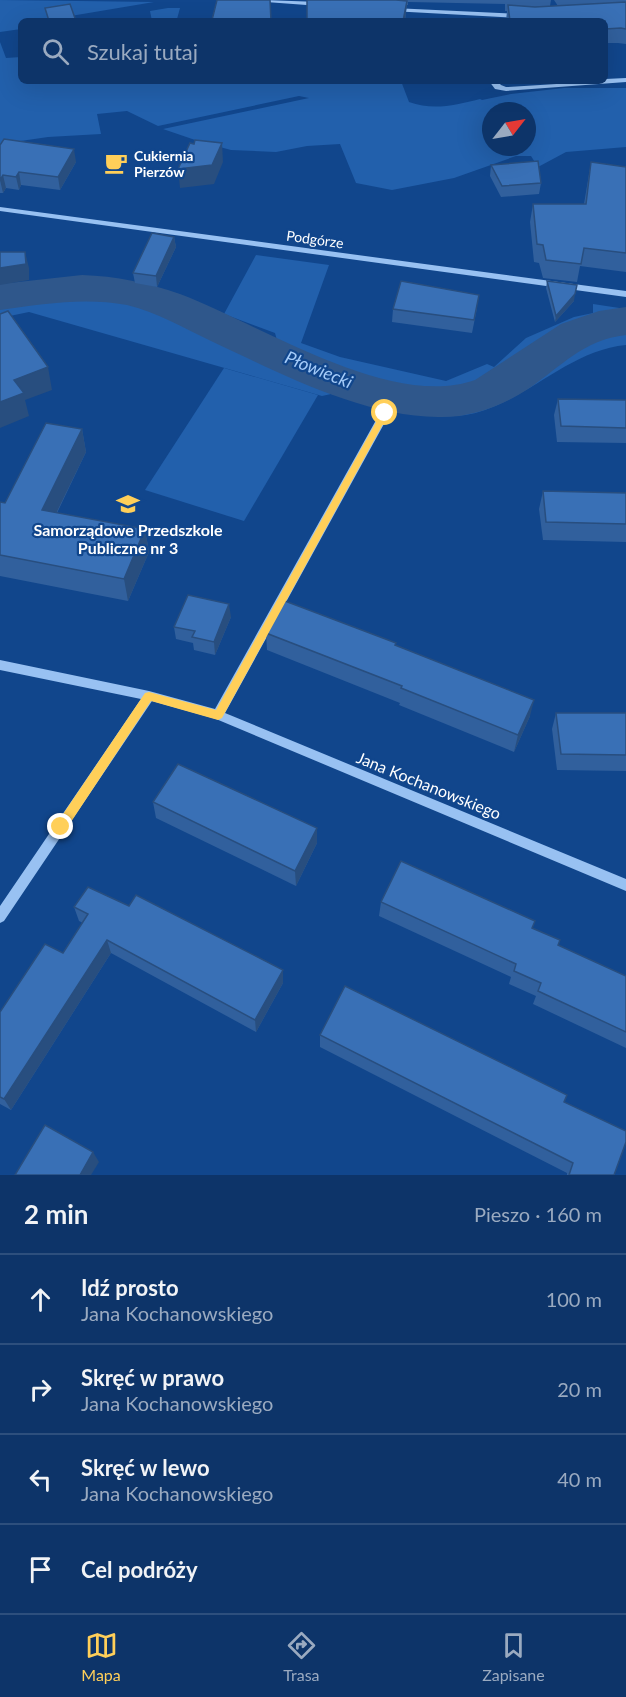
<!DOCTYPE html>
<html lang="pl">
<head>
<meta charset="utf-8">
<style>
	:root { --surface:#0d3469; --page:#163c6f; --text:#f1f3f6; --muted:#9aaac0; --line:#2d4f7d; --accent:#ffcf59 }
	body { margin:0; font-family:Lato,sans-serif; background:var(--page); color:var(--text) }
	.compass { position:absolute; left:482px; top:102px; width:54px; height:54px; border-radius:50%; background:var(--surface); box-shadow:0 6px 24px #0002; rotate:59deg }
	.stop { position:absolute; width:18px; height:18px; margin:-14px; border:4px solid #ffcf59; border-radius:50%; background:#fff }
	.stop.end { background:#ffcf59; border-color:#fff; box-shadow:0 2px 6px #0008 }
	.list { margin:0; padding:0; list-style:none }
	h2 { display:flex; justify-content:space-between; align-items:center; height:78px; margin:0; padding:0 24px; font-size:26px }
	h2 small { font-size:20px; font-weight:400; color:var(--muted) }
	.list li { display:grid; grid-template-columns:39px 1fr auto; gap:18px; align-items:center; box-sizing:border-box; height:90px; padding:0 24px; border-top:2px solid var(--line) }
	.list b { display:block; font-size:22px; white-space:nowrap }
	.list p { margin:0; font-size:20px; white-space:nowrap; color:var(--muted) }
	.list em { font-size:20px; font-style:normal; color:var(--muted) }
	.icon { flex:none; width:33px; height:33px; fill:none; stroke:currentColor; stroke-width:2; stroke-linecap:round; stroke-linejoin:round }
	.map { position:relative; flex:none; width:626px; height:1175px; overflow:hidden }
	.search { position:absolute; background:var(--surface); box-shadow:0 6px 24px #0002; left:18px; right:18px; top:18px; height:66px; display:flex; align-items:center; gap:15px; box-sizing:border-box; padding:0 21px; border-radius:9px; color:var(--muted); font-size:22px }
	.sheet { height:438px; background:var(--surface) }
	nav { display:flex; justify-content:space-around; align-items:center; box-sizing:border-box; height:84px; border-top:2px solid var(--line); background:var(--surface); font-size:16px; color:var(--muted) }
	nav a { display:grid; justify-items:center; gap:3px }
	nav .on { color:var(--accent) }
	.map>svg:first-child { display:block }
</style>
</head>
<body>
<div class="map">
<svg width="626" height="1175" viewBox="0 0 626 1175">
	<rect width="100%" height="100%" fill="#11468c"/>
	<g fill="#2260ac" fill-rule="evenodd">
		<polygon points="0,0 154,2 41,21 21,21 21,29 0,32"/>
		<polygon points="168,8 180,8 177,19 152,21 150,11"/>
		<path d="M0,42L6,58L21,57V81H401L409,102C433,111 456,105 480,99L482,100L511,94L564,88H626V147L566,152L538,167L531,156H516L454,178L392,190L356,183L340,144L307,146L276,152L231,150L201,142L163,129L309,98L299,96L158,126L127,111L97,114L101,134L48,137L0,144ZM491,111H527V147H491Z"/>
		<polygon points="256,255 329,265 301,343 340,357 446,381 487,364 494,367 526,338 574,317 593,313 593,304 626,309 626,315 594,318 565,327 493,381 456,394 373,379 278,344 275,333 224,314"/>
		<path d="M87,295L113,297L145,304L306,380L383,404L449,414L483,406L539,376L587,337L605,330L626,328V345C573,350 534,393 485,410C439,427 376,406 331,394L322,396L29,312L0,318V306Z"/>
		<polygon points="224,368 318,395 244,521 145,490"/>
	</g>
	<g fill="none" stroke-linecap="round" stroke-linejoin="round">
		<path fill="#2f578b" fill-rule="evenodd" d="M82,275C116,276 148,283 180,294C260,324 390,410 475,380L561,324L599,311L626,307V335C583,340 562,366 528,389C502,406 470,418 438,417C360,416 280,373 211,341C184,328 156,312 127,305C85,297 42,304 0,310V284Z"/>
		<g fill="#98c1f2" fill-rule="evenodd">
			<polygon points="263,0 320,2 323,4 320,6 266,2"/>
			<polygon points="393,8 521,14 524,16 521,18 391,11 391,9"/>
			<polygon points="626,78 626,82 506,91 495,89 489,81 497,81 501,85 506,87 605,81 605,79"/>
			<polygon points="0,207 626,291 626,297 0,211"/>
			<polygon points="385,410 390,413 225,713 626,879 626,891 216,719 152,701 4,921 0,923 0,906 141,699 0,670 0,660 149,691 215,709 380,413"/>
		</g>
	</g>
	<g fill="#31609d">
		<polygon points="307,0 551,0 550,6 558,6 554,0 626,0 626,44 618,43 605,43 605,21 506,21 507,11 505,11 505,4 408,2 408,5 407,5 405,21 307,21"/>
		<polygon points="521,81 566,81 522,83"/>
		<polygon points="0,145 76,162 60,190 21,185 19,190 6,188 3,193 0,193"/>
		<polygon points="591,162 626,167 626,272 580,266 577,282 543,278 539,263 534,262 530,222 533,204 584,204"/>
		<polygon points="491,165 541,183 539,194 501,197 490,176"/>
		<polygon points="174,237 176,247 157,287 135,283 133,273"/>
		<polygon points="547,281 574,301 555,322 546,288"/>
		<polygon points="477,308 472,333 392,322 393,309"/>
		<polygon points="558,399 626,400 626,443 557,442 554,415"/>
		<polygon points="82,429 86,452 57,513 145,529 149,552 128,601 0,576 0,502 5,503"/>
		<polygon points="543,491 626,493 626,542 543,540 539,509"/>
		<polygon points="231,617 215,655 194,650 193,643 176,639 174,627"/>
		<polygon points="266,633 396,643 396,645 530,716 514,752 399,705 400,703 267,650"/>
		<polygon points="556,713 626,713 626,771 557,770 552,729"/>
		<polygon points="153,802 317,828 317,843 296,886 156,818"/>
		<polygon points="381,902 533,928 558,945 626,976 626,1048 533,1004 536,996 509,984 511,977 379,916"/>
		<polygon points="74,907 283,983 256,1032 111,953 11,1110 0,1104 0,1012 63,953 83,923 79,921"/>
		<polygon points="320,1035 564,1102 614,1175 567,1175 567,1173 320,1047"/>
	</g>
	<g fill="#284e7f">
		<polygon points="407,1 405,21 403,21"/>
		<polygon points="222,143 223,162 214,184 180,188 178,169"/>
		<polygon points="74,149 76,162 60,190 58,177"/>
		<polygon points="19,172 21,185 19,190 16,177"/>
		<polygon points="3,175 6,188 3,193 0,180"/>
		<polygon points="174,237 176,247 157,287 156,276"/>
		<polygon points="25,252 29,268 29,280 0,285 0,268"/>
		<polygon points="575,294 574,301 555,322 556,316"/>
		<polygon points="48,367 52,390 25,400 29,416 0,428 0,402 14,380"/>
		<polygon points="82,429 86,452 47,532 42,510"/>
		<polygon points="145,529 149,552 128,601 124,579"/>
		<polygon points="229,604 231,617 215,655 214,642"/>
		<polygon points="534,700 530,716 514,752 518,735"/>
		<polygon points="317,828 317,843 296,886 295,871"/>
		<polygon points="107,940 111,953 11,1110 4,1099"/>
		<polygon points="283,970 283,983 256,1032 255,1020"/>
		<polygon points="93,1152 99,1162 91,1175 80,1175"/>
	</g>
	<g fill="#3970b6" stroke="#284e7f" stroke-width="1.5">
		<polygon points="217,0 270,0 271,21 234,21 212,20"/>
		<polygon points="307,0 396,0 407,1 403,21 307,21"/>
		<polygon points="626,2 626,29 621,28 605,29 605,21 510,21 508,5 535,7"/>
		<polygon points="70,4 76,21 49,21 45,8"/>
		<polygon points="4,139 74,149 58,177 19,172 16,177 3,175 0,180 0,145"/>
		<polygon points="195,140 222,143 212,165 178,169 190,143 194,144"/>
		<polygon points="538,161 541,183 502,186 491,165"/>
		<polygon points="591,162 626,167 626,253 584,248 581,264 546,260 543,245 537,244 533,204 586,204"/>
		<polygon points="152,233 174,237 156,276 133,273"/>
		<polygon points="0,252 25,252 26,264 0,268"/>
		<polygon points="401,281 479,295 474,320 393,309"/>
		<polygon points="547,281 577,285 575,294 556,316"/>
		<polygon points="8,311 48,367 14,380 24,393 0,402 0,314"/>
		<polygon points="558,399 626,400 626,428 561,426"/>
		<polygon points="46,423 82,429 42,510 145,529 124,579 0,555 0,502 5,503"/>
		<polygon points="543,491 626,493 626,524 546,522"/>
		<polygon points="188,595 229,604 214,642 192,637 195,631 174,627"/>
		<polygon points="285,601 396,643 395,645 534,700 518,735 401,688 402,686 266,633"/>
		<polygon points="556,713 626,713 626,755 561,754"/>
		<polygon points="178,764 317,828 295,871 153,802"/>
		<polygon points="401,861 535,921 532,928 560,940 558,945 626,976 626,1032 538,991 541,983 514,971 516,964 381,902"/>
		<polygon points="88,887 129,906 136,895 283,970 255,1020 107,940 4,1099 0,1097 0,1012 45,944 63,953 88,914 74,907"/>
		<polygon points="345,986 567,1095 564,1102 626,1131 626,1142 614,1175 569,1175 573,1163 320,1035"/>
		<polygon points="45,1125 93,1152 80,1175 15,1175"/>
	</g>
	<polygon fill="#ffcf59" points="385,410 389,413 222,718 218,720 151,701 65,831 57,831 57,823 145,693 149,692 216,710 381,413"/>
	<defs>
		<g id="cafe-bare" transform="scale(1.8)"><path d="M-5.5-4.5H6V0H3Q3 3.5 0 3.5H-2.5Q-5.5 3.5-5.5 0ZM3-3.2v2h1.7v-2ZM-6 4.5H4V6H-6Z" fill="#ffcf59" stroke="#11468c" stroke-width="2.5" paint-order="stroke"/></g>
		<g id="school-bare" transform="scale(1.8)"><path d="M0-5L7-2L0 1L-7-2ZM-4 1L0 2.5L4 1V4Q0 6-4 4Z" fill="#ffcf59" stroke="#11468c" stroke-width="2.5" paint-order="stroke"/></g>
	</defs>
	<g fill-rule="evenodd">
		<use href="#cafe-bare" x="116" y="163"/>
		<use href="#school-bare" x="128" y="504"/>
	</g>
	<g text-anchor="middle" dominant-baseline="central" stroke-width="4.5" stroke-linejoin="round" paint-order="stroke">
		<g font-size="14" font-weight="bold" fill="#fff" stroke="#11468c" text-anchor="start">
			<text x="134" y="155">Cukiernia<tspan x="134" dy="16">Pierzów</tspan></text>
		</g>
		<g font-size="14" fill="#fff" stroke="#11468c">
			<text transform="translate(315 239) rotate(8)">Podgórze</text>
		</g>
		<g font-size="16" font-weight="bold" fill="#fff" stroke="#11468c">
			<text x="128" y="529">Samorządowe Przedszkole<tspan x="128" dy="18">Publiczne nr 3</tspan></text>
		</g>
		<g font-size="16" fill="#fff" stroke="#11468c">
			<text transform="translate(429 785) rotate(22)">Jana Kochanowskiego</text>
		</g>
		<g font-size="18" font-style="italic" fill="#a4cbf9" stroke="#11468c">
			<text transform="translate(319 369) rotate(22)">Płowiecki</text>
		</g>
	</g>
</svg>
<svg class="compass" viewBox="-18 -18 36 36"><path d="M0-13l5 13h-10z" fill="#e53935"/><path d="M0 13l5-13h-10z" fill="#9aaac0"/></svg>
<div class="stop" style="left:385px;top:413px"></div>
<div class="stop end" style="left:61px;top:827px"></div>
<div class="search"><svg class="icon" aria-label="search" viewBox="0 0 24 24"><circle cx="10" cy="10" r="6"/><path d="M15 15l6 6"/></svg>Szukaj tutaj</div>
</div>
<section class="sheet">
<h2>2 min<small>Pieszo · 160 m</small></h2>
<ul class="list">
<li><svg class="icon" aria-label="ahead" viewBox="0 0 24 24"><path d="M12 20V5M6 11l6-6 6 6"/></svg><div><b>Idź prosto</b><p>Jana Kochanowskiego</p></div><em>100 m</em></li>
<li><svg class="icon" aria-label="right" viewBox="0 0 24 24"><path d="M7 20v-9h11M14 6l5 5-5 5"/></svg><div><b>Skręć w prawo</b><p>Jana Kochanowskiego</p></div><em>20 m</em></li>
<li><svg class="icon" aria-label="left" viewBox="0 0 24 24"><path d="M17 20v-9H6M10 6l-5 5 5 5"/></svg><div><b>Skręć w lewo</b><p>Jana Kochanowskiego</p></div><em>40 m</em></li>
<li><svg class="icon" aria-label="arrive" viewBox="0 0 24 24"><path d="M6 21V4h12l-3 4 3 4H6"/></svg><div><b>Cel podróży</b></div></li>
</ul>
</section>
<nav>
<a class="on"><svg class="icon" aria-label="map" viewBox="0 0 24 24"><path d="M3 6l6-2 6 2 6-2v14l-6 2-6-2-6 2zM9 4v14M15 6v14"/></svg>Mapa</a>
<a><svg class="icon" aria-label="directions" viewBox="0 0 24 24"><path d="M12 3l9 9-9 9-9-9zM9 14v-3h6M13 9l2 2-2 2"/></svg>Trasa</a>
<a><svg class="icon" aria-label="saved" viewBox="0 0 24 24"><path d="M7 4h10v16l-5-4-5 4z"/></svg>Zapisane</a>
</nav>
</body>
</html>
